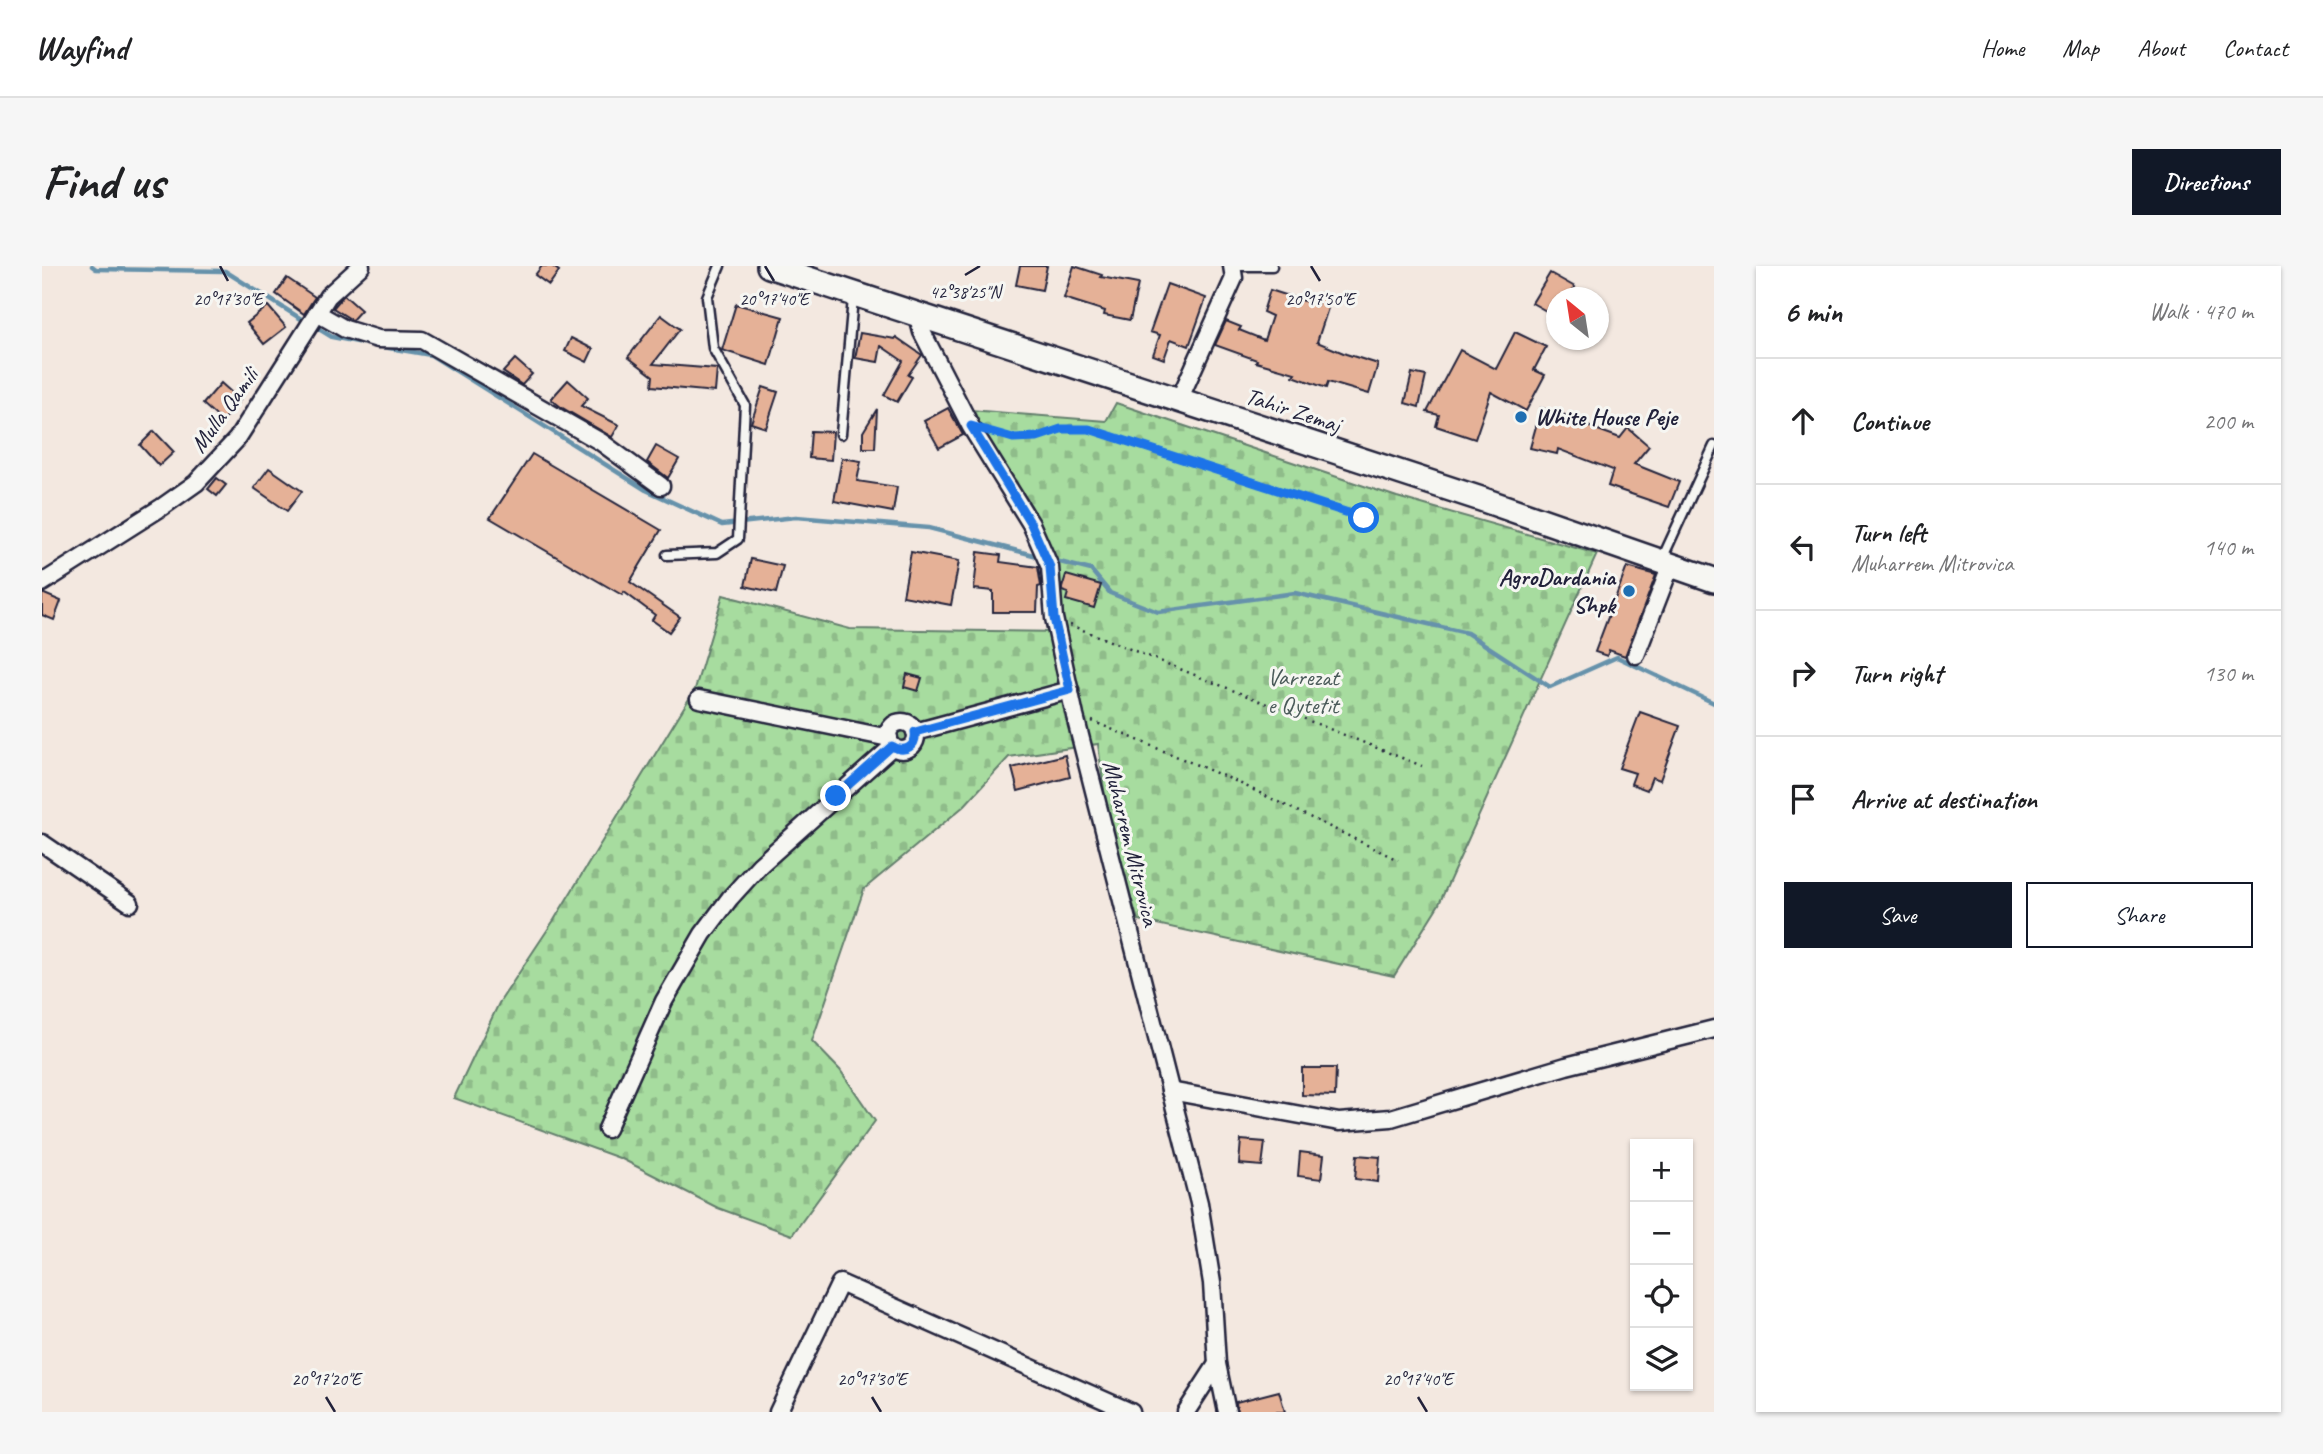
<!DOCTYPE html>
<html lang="en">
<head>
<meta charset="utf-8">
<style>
	:root { --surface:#fff; --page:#f6f6f6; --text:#202124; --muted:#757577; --line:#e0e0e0; --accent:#111827 }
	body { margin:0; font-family:Caveat,sans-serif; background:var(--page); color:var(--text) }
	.controls { position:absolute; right:21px; bottom:21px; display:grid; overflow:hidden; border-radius:0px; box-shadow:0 2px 5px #0004 }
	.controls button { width:63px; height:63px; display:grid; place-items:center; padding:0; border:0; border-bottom:2px solid var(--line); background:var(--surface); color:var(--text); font:35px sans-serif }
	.compass { position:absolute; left:1504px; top:21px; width:63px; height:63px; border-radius:50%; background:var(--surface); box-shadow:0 2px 5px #0004; rotate:330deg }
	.stop { position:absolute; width:21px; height:21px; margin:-16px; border:5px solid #1a73e8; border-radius:50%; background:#fff }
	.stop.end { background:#1a73e8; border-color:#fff; box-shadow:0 2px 7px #0008 }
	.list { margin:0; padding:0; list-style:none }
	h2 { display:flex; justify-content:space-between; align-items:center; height:91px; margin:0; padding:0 28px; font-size:30px }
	h2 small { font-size:23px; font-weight:400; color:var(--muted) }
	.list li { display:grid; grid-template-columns:46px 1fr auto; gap:21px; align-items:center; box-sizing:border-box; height:126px; padding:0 28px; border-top:2px solid var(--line) }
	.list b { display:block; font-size:26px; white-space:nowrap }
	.list p { margin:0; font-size:23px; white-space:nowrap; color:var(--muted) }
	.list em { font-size:23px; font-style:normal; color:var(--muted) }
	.actions { display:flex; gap:14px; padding:21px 28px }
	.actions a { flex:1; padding:16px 0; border:2px solid var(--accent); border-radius:0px; text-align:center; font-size:24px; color:var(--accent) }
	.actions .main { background:var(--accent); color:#fff }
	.icon { flex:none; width:38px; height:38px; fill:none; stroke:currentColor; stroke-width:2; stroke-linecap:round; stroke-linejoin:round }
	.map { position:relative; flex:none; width:1672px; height:1146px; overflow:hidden; border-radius:0px }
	header { display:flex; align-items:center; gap:42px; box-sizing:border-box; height:98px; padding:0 35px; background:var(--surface); border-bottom:2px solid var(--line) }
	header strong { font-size:33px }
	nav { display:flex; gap:38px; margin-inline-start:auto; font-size:24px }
	.intro { display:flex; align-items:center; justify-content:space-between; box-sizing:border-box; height:168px; padding:0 42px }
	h1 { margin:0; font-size:49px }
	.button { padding:18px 32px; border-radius:0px; background:var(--accent); color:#fff; font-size:24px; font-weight:700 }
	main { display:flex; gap:42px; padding:0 42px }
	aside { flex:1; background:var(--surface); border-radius:0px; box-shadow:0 2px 5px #0004 }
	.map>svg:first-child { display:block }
</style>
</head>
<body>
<header>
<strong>Wayfind</strong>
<nav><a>Home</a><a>Map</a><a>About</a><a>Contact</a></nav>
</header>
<div class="intro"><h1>Find us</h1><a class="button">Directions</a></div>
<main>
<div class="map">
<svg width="1672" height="1146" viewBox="0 0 1672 1146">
	<defs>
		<pattern id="cemetery-stones" width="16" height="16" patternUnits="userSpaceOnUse" patternTransform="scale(1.75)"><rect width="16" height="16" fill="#a7dc9f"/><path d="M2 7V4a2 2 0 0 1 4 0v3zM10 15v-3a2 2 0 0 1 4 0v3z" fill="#8fbc8a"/></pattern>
	</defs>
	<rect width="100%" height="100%" fill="#f3e8e0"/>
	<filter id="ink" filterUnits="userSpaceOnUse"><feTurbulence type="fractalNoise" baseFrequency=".0143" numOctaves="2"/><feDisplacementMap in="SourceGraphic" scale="14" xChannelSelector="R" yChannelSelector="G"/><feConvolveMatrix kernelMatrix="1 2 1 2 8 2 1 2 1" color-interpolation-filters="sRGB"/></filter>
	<g filter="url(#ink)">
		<polygon fill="url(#cemetery-stones)" stroke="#647f6d" stroke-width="2" points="1074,137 1355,231 1555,288 1397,638 1352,710 1096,654 1067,562 1056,478 967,491 922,540 822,623 770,775 798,804 833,855 750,969 676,942 580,893 412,832 457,737 512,654 653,423 681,329 808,363 1024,366 989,240 927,144 1064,155"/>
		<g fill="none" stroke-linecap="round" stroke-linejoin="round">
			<g stroke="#6692ab" stroke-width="4.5">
				<polyline points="50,0 54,3 183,5 264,56"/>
				<polyline points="272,60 290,71 326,78"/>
				<polyline points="341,81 389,89 604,224 680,259 754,251 887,262 999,291"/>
				<polyline points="1010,294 1049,304 1068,327 1116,346 1253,327 1425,367 1508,421 1575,391 1672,437"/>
			</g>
		</g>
		<g fill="#e5b197" stroke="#22223b" stroke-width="2">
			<polygon points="500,0 510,0 517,5 507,19 493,9"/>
			<polygon points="978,0 1005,0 1000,24 974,19"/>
			<polygon points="1032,0 1060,9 1059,11 1096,18 1088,54 1062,49 1063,45 1022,32"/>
			<polygon points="1508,7 1533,21 1526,32 1515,32 1515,51 1490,37"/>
			<polygon points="245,12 273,31 262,48 234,28"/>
			<polygon points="1125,18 1164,32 1147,80 1129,73 1122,93 1111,89 1118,69 1108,66"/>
			<polygon points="1228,24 1275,39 1279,27 1290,30 1275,76 1304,88 1336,98 1327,128 1286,116 1284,122 1251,110 1253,107 1214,96 1215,94 1173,79 1184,55 1199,61 1197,64 1222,74 1230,50 1221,46"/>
			<polygon points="302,29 319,44 310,54 291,42"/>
			<polygon points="694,38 741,51 727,99 680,84"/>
			<polygon points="226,40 244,61 222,78 205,57"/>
			<polygon points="619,49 638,63 611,98 675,103 673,126 610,120 611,110 586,91"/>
			<polygon points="1473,66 1504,81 1492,104 1503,109 1484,145 1449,126 1433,173 1394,160 1397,149 1385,146 1418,84 1454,103"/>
			<polygon points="818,67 853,73 854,71 880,89 866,109 870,111 855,136 842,129 861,95 839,80 836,96 813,92"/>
			<polygon points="529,72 551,83 545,96 523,85"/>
			<polygon points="473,93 490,108 480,119 461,106"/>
			<polygon points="1370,107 1384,110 1377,141 1363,137"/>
			<polygon points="526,114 546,132 539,140 577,159 570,171 519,141 509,133"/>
			<polygon points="179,117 198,134 180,155 161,138"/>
			<polygon points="721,121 736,126 724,162 709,157"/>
			<polygon points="906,142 921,169 897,182 882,155"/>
			<polygon points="1499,142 1523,149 1523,152 1578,172 1586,162 1607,180 1592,198 1637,216 1627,241 1566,220 1571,204 1516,183 1515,188 1488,182"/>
			<polygon points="835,143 833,182 821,182 821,166"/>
			<polygon points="112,165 132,186 117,200 98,179"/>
			<polygon points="769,165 791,166 789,194 767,192"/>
			<polygon points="614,180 637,193 626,212 605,196"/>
			<polygon points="490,188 619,264 588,316 638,351 627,366 610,354 613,349 582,326 580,329 448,252"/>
			<polygon points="800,192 819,195 815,215 855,221 851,246 792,235"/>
			<polygon points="227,202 260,225 245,245 212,222"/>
			<polygon points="175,212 184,219 175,230 166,223"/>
			<polygon points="869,286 917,295 909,339 861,330"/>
			<polygon points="936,286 959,289 958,296 996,301 999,320 996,321 995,346 951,346 951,325 932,323"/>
			<polygon points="709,293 741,300 734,327 703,320"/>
			<polygon points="1585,301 1614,309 1583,390 1567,384 1565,390 1553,386"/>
			<polygon points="1024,309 1059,319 1052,342 1024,334 1026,327 1020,325 1020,322"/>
			<polygon points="0,327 19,335 12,354 0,349"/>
			<polygon points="865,408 880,412 876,425 862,421"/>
			<polygon points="1598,446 1638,460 1618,514 1610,511 1605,524 1589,518 1593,507 1577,502"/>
			<polygon points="1023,489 1028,511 976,525 970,502"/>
			<polygon points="1260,802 1294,802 1293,830 1260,829"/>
			<polygon points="1199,874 1223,876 1220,900 1197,898"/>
			<polygon points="1258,886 1282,889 1279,913 1256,910"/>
			<polygon points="1315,889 1338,891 1336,916 1313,913"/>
			<polygon points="1237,1125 1243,1146 1195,1146 1194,1136"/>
		</g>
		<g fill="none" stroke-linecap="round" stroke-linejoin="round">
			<g stroke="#22223b" stroke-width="13">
				<g id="service">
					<polyline points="1191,0 1230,0"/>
					<polyline points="799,168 811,32"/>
					<polyline points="625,289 675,287 696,273 703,139 671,82 665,31 678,0"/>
					<polyline points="1620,293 1672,180"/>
				</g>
			</g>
			<g stroke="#22223b" stroke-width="21">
				<g id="minor">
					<polyline points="275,47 303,63 336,73 380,74 559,176 619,220"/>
					<polyline points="875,47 880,66 929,161 989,258 1008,301 1012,352 1033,450 1157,937 1170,1017 1175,1098 1185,1146"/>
					<polyline points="1137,134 1192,12 1190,0"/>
					<polyline points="0,317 120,241 154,217 195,173 286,30 319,0"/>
					<polyline points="1594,389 1629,299"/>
					<polyline points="657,433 847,472"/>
					<circle cx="860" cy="470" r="14"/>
					<polyline points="873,466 1028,424"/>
					<polyline points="0,577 88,637"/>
					<polyline points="1128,825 1297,856 1349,852 1524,800 1672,763"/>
					<polyline points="565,863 622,735 661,668 688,632 718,599 851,480"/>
					<polyline points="736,1146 798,1017 1089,1146"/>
					<polyline points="1144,1146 1175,1098"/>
				</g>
			</g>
			<g stroke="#22223b" stroke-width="28">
				<polyline id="secondary" points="727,0 1439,233 1672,314"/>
			</g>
			<g stroke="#22223b" stroke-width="2.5" stroke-dasharray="2 5" stroke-linecap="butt">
				<polyline points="949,166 971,172 995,171 1019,163 1047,163 1322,252"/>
				<polyline points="1028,359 1380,500"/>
				<polyline points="1050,455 1191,514 1356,594"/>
			</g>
			<use href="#service" stroke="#f6f6f2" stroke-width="8"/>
			<use href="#minor" stroke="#f6f6f2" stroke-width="16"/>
			<use href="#secondary" stroke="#f6f6f2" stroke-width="23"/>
		</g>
	</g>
	<g fill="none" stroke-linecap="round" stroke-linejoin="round" filter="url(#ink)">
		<path stroke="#1a73e8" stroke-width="9" d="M794,530L850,480C863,488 875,480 873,466L1028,424L1012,352L1008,301L989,258L929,160L971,172L995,171L1019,163H1047L1322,252"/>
	</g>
	<path fill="none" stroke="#22223b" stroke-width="2.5" d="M178,0L186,15M723,0L732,15M1269,0L1278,15M923,9L938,0M284,1131L293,1146M830,1131L839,1146M1376,1131L1385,1146"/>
	<g fill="#1f6fb2" stroke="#f6f6f2" stroke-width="2.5">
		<circle cx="1479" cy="151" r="7"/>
		<circle cx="1587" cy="325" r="7"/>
	</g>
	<g text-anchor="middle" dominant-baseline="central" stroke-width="6" stroke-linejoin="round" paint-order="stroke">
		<g font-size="24" fill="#22223b" stroke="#f6f6f2">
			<text transform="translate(182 144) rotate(-54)">Mulla Qamili</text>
			<text transform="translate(1251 144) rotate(18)">Tahir Zemaj</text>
			<text transform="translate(1089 577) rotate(76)">Muharrem Mitrovica</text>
		</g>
		<g font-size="24" font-weight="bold" fill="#22223b" stroke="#f6f6f2" text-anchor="start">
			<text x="1493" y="151">White House Peje</text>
			<text x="1573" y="311" text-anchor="end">AgroDardania<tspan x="1573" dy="28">Shpk</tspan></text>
		</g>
		<g font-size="24" fill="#4a5a59" stroke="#f6f6f2">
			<text x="1261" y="411">Varrezat<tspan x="1261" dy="28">e Qytetit</tspan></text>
		</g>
	</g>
	<g font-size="18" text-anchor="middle" fill="#22223b" stroke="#f6f6f2" stroke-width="6" stroke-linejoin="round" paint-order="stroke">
		<text x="923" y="32">42°38'25"N</text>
		<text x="186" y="39">20°17'30"E</text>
		<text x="1278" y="39">20°17'50"E</text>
		<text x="732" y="39">20°17'40"E</text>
		<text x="284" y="1119">20°17'20"E</text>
		<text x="830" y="1119">20°17'30"E</text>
		<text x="1376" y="1119">20°17'40"E</text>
	</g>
</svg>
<div class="controls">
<button>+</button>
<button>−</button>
<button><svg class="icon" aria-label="locate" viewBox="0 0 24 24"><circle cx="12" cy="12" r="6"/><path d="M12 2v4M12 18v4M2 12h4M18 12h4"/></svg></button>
<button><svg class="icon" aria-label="layers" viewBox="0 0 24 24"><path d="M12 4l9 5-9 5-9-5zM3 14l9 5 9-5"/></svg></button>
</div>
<svg class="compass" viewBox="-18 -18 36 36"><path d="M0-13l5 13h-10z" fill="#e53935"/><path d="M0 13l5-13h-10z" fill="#757577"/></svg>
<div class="stop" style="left:1322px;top:252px"></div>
<div class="stop end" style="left:794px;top:530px"></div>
</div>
<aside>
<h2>6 min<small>Walk · 470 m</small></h2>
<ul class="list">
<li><svg class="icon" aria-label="ahead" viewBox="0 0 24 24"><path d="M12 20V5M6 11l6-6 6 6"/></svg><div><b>Continue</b></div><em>200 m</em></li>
<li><svg class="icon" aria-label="left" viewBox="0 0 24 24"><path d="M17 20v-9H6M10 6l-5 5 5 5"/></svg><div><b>Turn left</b><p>Muharrem Mitrovica</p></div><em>140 m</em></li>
<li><svg class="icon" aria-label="right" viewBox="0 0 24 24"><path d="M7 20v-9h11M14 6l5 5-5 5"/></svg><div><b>Turn right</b></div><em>130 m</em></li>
<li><svg class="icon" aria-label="arrive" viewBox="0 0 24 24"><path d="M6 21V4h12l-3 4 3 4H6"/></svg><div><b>Arrive at destination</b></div></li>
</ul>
<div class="actions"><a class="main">Save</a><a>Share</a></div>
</aside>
</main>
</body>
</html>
